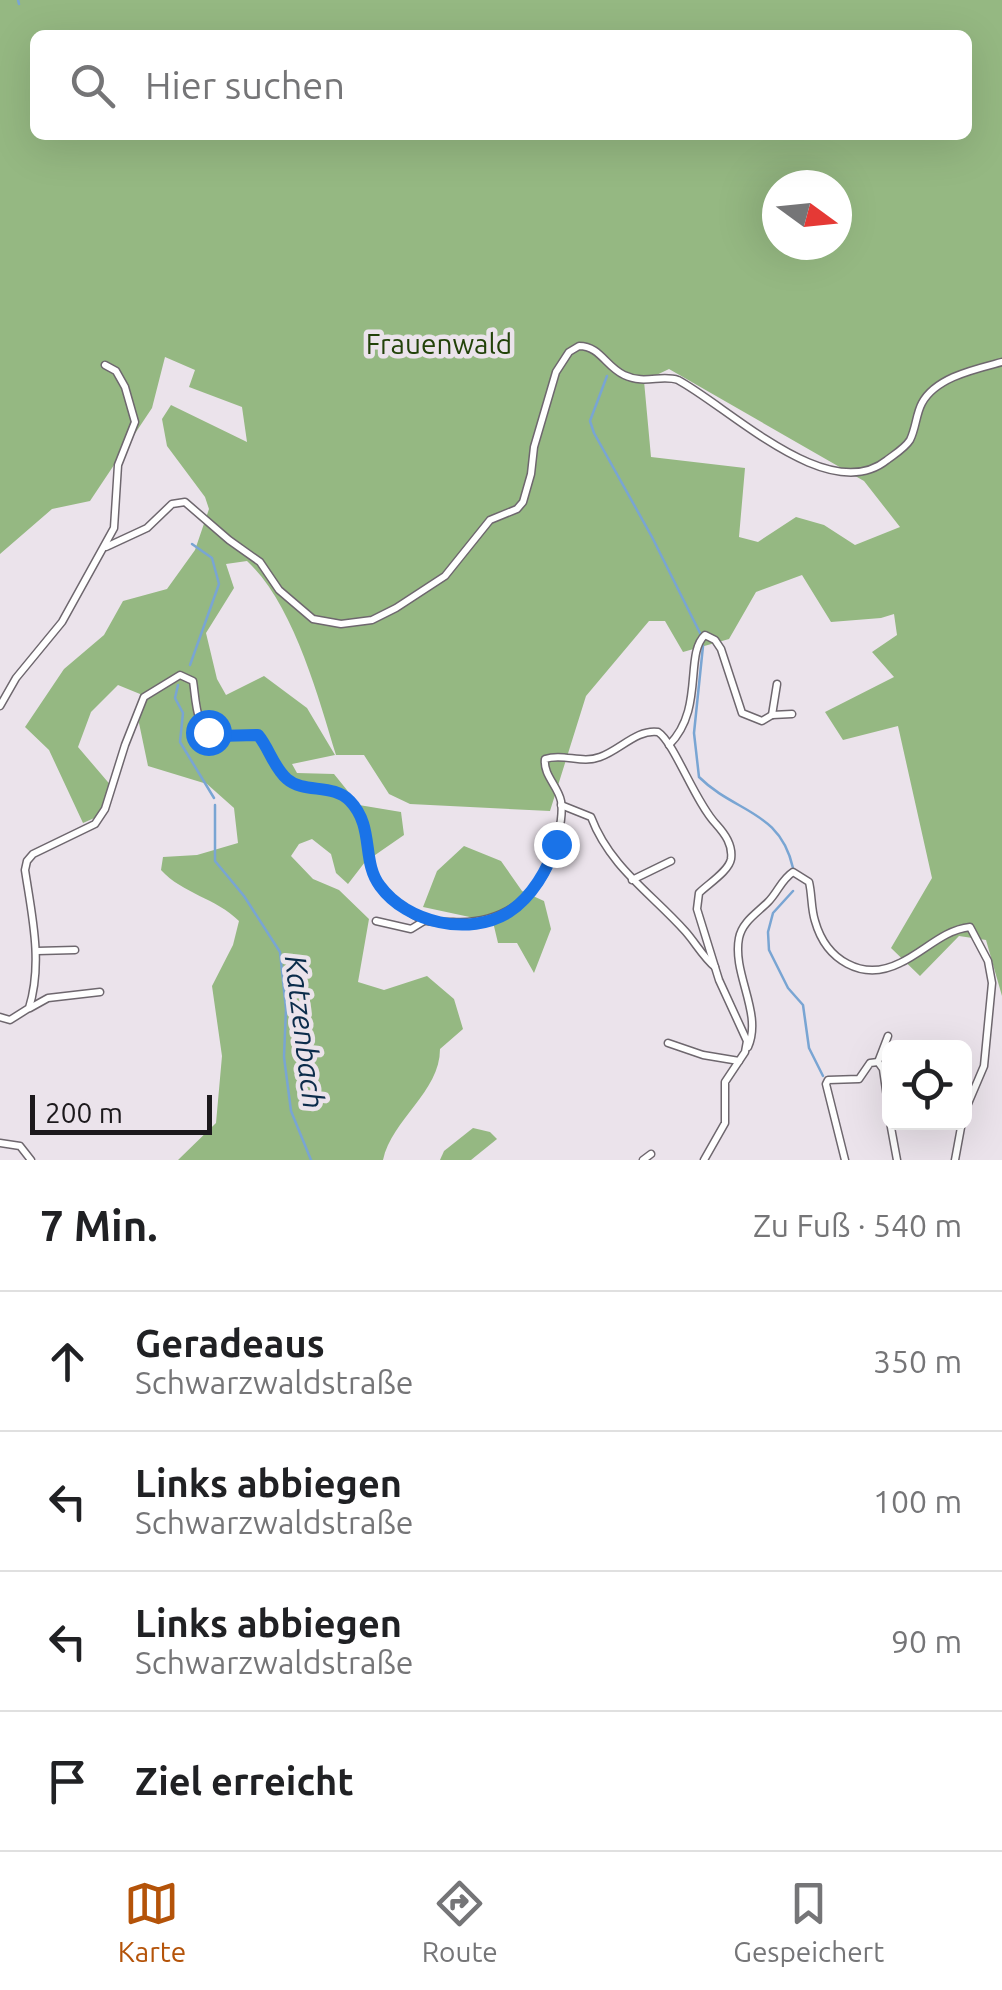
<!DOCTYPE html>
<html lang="de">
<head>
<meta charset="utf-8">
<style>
	:root { --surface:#fff; --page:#f2f2f2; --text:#202124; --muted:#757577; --line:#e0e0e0; --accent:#b45309 }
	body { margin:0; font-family:Ubuntu,sans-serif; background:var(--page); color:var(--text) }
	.controls { position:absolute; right:30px; bottom:30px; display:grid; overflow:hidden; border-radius:15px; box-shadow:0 10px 40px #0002 }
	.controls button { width:90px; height:90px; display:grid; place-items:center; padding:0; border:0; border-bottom:2px solid var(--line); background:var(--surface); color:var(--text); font:50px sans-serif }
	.compass { position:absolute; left:762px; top:170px; width:90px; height:90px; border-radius:50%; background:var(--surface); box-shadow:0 10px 40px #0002; rotate:105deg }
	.scale { position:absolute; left:30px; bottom:25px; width:182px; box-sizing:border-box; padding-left:10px; border:5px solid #1c191c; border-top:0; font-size:28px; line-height:35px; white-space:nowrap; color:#1c191c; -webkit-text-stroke:8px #ebe3eb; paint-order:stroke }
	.stop { position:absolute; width:30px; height:30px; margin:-22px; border:8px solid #1a73e8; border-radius:50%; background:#fff }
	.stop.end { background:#1a73e8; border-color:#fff; box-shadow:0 2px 10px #0008 }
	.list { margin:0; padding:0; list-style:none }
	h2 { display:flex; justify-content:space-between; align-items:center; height:130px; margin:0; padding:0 40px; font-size:42px }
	h2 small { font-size:32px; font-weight:400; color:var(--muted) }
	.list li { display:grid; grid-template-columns:65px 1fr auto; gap:30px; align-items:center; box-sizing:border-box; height:140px; padding:0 40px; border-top:2px solid var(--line) }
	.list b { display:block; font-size:38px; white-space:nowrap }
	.list p { margin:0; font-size:32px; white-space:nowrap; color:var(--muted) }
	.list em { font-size:32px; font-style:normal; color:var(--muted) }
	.icon { flex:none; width:55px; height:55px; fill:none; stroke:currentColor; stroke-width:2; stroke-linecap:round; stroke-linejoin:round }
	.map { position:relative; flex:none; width:1002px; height:1160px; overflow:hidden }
	.search { position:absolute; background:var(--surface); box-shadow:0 10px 40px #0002; left:30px; right:30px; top:30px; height:110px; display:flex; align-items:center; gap:25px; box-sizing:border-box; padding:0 35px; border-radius:15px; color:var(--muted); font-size:38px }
	.sheet { height:690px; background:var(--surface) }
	nav { display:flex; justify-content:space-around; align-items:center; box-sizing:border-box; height:140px; border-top:2px solid var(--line); background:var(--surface); font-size:28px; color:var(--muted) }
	nav a { display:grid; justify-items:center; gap:5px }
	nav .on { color:var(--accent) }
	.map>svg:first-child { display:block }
</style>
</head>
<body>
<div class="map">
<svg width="1002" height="1160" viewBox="0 0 1002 1160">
	<rect width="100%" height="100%" fill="#ebe3eb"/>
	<g fill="#95b882" fill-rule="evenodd">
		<path d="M0,0H1002V996L986,940L959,936L920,976L891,948L932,878L898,726L843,740L825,712L894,677L872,652L897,635L894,614L881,618L831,622L802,575L756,592L729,639L683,652L665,621H649L586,696L550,811L410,804L389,794L364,755H336C318,696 293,603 247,561L226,564L234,588L206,633L217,679L226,695L264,676L307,708L335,755L292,764L297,773L334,774L359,805L401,812L404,835L365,862L348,884L336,873L331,854L312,839L299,844L291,856L313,879L339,890L369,919L358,982L384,990L427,976L454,999L463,1029L440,1049C440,1092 392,1119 383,1160H178L216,1123L222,1056L212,986L233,945L239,921C216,898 183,894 161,870L163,857L197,855L238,843L234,808L207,784L148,766L139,723L140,694L118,685L91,712L78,747L113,788L108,812L83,823L49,750L25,727L64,669L104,635L123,601L167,589L195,550L209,509L205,497L167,446L162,419L171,405L247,442L242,407L189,387L195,370L165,357L152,408L90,501L52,509L0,554ZM35,35H967V135H35ZM777,185H837V245H777ZM669,369L864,481L900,527L855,545L824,525L796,517L758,542L739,537L745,468L651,457L644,381Z"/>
		<polygon points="464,846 501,861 522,891 544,901 551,929 534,973 517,943 498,943 493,922 423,907 437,871"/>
		<polygon points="473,1128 490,1132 497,1139 471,1160 440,1160 444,1151"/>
	</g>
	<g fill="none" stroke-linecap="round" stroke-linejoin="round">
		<g stroke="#79a5d3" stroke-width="2.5">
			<polyline points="18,0 19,4"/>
			<polyline points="607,376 590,421 594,433 652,537 700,633"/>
			<path d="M703,646L694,733L699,777C735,813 780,810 793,868"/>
			<polyline points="190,665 219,584 212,558 192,544"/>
			<polyline points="178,685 175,698 183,713 180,742 214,798"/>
			<polyline points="215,805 215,861 244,896 280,952 286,1009 284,1057 291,1111 311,1160"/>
			<polyline points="793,891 773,913 768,932 769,950 788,988 803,1005 809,1048 823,1076"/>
		</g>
		<g stroke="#6e676e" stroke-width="9">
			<g id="street">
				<path d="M106,547L147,528L172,504L185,502L229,540L260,562L279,590L313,619L341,624L372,620L396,608L445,576L490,520L517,509L523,502L531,474L534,447L556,372L569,352L579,346C600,346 606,367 624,375C645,385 661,374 678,380C730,408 829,507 887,460C895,454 905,448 910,440C916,428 916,414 922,403C936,377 976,369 1002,362"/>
				<polyline points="0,706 16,678 62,622 114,528 118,465 135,422 125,387 116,371 105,365"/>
				<polyline points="772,715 777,684"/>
				<path d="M669,745C705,709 684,654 705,635L715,640L721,649L742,713L762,721L772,715L792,714"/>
				<path d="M561,805L591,817C610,867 651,893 685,931C695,942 703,957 715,967"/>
				<polyline points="632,880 671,861"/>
				<polyline points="376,921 411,929 424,921"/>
				<polyline points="37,951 75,950"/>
				<polyline points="30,1008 48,998 100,992"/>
				<path d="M0,1017L10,1020L29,1008C43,963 32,916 25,870L27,861L33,854L95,824L105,809L125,745L144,697L180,675L193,681C196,698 195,733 217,736C231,737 244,733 258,735C270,748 274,769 287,780C305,794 334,782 351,802C375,830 361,863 381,887C391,899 410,914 423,920C430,923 445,922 453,922C508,925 545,892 557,839C560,829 563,812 561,801C558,786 543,775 545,759C563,753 582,764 600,757C620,750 637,729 658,732C674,742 695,802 716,824C725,834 733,845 731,859C729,871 708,884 699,893L697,909L719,980L747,1041L745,1052L725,1082V1123L704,1160"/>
				<polyline points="668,1043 703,1055 739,1061"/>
				<path d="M748,1047C763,1013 732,974 739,938C742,922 757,913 768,902C778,892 781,880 793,872L809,882C812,894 811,909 815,921C826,960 862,982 900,963C924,952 943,930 970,927L988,961L992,983L984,1066L964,1113"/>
				<polyline points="878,1062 888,1036"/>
				<polyline points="890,1122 897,1160"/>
				<polyline points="0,1143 20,1146 31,1160"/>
				<polyline points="643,1160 651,1154"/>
				<polyline points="845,1160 826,1084 828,1080 859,1079 870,1063 878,1062 883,1069 890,1118"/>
				<polyline points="955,1160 962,1122"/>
			</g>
		</g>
		<use href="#street" stroke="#fff" stroke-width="6"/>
	</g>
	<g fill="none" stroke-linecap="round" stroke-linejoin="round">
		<path stroke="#1a73e8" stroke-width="12" d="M208,732L218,736L258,735C269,748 274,768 287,779C304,794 333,783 350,801C375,827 361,861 380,886C407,923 469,937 509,912C532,897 548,869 556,844"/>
	</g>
	<g text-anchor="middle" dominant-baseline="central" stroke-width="9" stroke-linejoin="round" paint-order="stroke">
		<g font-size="28" fill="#224209" stroke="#ebe3eb">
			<text x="439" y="343">Frauenwald</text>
		</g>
		<g font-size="30" font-style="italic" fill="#0b2c4b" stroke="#ebe3eb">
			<text transform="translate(305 1032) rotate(83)">Katzenbach</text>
		</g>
	</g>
</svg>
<div class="controls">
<button><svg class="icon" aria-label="locate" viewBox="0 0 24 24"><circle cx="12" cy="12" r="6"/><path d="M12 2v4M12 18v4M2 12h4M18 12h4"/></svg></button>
</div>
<svg class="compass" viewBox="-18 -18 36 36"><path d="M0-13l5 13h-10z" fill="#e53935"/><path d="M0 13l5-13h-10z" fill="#757577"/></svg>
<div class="scale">200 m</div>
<div class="stop" style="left:208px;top:732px"></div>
<div class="stop end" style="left:556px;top:844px"></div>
<div class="search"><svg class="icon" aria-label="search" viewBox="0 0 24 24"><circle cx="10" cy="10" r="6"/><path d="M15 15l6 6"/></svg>Hier suchen</div>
</div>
<section class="sheet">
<h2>7 Min.<small>Zu Fuß · 540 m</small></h2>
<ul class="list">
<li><svg class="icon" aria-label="ahead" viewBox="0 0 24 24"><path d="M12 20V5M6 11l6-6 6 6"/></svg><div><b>Geradeaus</b><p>Schwarzwaldstraße</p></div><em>350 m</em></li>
<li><svg class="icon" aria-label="left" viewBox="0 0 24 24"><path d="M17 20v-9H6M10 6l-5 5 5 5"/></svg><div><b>Links abbiegen</b><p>Schwarzwaldstraße</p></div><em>100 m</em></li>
<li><svg class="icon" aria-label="left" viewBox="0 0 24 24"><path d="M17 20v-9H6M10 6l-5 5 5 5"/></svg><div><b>Links abbiegen</b><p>Schwarzwaldstraße</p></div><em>90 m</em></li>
<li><svg class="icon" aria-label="arrive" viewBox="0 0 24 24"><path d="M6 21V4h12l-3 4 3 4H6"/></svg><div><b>Ziel erreicht</b></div></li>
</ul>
</section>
<nav>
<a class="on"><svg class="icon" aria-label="map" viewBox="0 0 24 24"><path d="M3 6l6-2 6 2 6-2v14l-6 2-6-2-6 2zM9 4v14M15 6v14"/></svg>Karte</a>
<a><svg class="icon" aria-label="directions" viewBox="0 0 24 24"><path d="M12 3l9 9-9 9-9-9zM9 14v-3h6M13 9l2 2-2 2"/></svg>Route</a>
<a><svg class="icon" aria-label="saved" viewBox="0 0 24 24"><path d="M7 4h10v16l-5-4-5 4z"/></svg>Gespeichert</a>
</nav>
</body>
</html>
